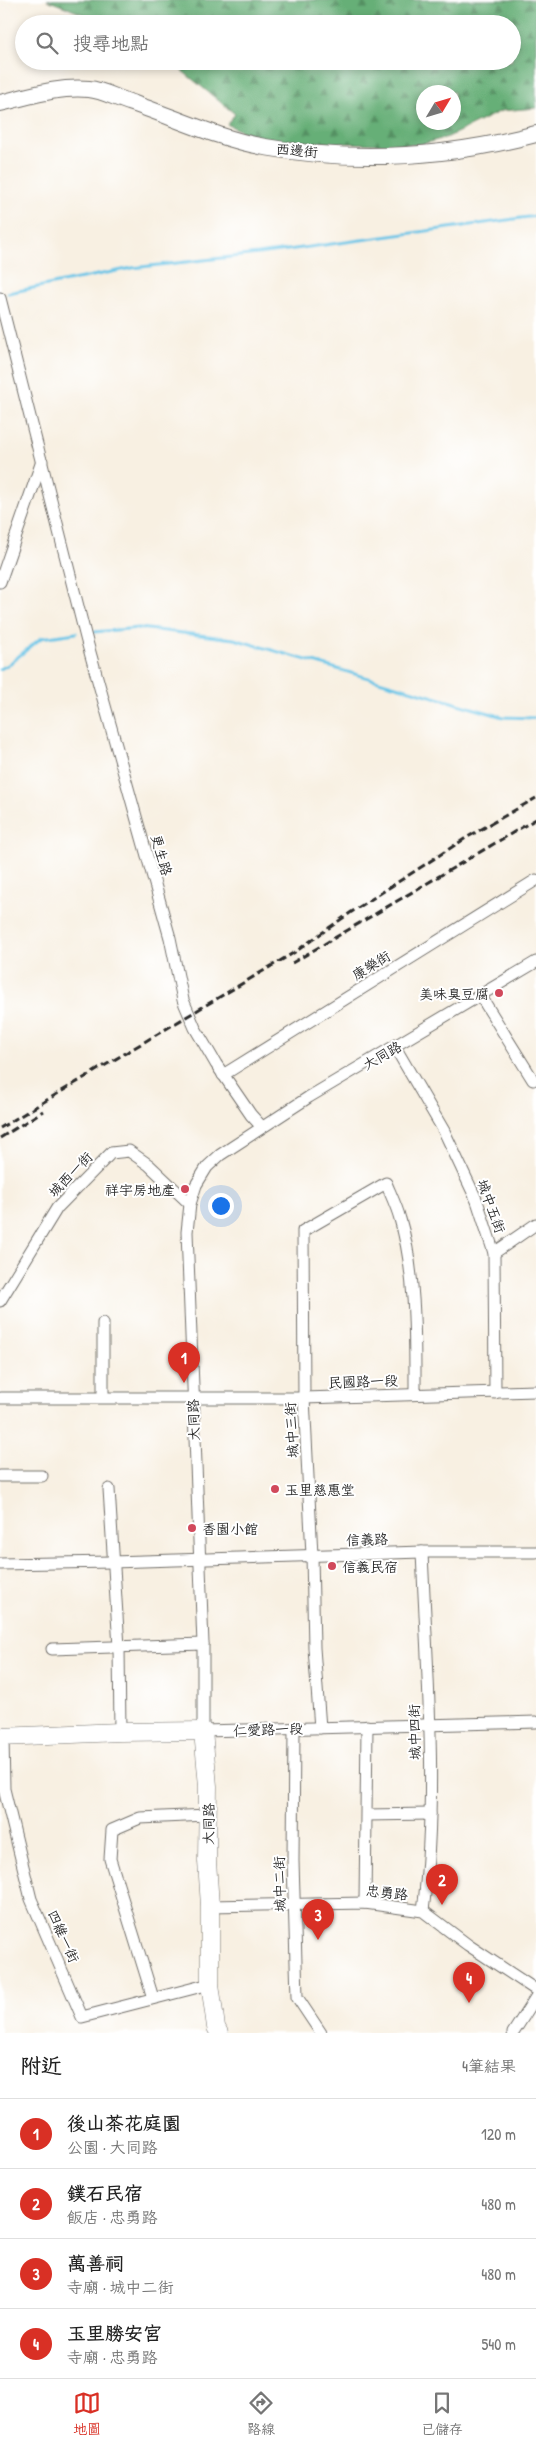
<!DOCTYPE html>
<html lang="zh-TW">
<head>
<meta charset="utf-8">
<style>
	:root { --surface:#fff; --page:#f2f2f2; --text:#222; --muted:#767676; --line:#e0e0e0; --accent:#d93025 }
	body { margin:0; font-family:"Patrick Hand","LXGW WenKai TC",sans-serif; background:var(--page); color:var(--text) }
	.compass { position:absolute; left:416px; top:85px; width:45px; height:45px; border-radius:50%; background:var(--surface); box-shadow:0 2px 8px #0003; rotate:52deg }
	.you { position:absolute; left:220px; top:1205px; width:18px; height:18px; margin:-12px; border:4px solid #fff; border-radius:50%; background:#1a73e8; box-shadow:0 0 0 8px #1a73e833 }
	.badge { display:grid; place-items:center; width:32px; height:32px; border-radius:50%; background:var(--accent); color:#fff; font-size:16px; font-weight:700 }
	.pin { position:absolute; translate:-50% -41px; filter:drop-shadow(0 1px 2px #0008) }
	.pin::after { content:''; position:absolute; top:26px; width:18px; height:15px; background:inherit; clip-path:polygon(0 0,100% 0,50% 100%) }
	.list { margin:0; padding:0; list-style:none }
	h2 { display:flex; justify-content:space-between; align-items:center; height:65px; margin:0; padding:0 20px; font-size:21px }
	h2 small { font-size:16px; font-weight:400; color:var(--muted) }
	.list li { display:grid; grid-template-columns:32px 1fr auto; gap:15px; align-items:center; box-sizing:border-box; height:70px; padding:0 20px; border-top:1px solid var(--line) }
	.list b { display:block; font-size:19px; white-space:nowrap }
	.list p { margin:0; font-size:16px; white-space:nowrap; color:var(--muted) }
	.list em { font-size:16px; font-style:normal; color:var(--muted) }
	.icon { flex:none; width:28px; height:28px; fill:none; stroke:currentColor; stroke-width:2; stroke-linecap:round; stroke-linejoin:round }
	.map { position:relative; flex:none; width:536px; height:2033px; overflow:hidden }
	.search { position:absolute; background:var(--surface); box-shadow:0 2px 8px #0003; left:15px; right:15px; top:15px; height:55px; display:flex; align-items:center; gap:12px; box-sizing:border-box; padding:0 18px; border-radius:28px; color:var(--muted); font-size:19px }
	.sheet { height:345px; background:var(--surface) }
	nav { display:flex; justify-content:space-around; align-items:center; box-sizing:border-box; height:70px; border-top:1px solid var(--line); background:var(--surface); font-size:14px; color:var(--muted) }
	nav a { display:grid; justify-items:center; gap:2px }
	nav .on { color:var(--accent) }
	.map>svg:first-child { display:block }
</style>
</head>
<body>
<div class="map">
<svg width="536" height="2033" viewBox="0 0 536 2033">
	<defs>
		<pattern id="forest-firs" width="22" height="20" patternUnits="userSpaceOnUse" patternTransform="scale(1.25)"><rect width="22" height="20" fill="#66af77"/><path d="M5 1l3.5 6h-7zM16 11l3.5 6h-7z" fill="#548f62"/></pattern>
	</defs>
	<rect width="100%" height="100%" fill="#fff"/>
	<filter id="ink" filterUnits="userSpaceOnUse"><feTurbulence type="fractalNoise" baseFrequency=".02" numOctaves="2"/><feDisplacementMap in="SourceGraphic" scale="10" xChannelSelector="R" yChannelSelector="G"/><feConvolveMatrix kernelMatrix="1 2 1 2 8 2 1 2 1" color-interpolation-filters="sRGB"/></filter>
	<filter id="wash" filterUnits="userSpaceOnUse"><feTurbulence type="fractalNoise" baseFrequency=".0096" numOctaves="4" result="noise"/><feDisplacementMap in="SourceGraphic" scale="20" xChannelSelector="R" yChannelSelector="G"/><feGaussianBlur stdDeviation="1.12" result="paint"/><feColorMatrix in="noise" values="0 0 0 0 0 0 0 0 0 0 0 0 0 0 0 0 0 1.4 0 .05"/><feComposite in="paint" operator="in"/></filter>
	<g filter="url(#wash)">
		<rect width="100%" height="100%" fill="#f8f0e2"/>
		<path fill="url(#forest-firs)" stroke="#486d51" fill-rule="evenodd" d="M47,0H536V108L501,111L448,137L419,145L259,141L227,124L235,114L170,61H512V24H108ZM424,92H454V122H424Z"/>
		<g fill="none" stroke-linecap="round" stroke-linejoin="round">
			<g stroke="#69c5e7" stroke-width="3">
				<polyline points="8,293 132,268 258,254 536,216"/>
				<polyline points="93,632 139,628 234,639 503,717 536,718"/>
				<polyline points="0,669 8,665 41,638 76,633"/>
			</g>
		</g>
	</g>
	<g filter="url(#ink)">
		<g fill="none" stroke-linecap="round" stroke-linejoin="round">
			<g stroke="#73706b" stroke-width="13">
				<g id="street">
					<polyline points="0,298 86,638 170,938 183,1000 195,1028 216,1064 251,1115 262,1127"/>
					<polyline points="0,582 42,461"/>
					<polyline points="536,962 309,1097 220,1155 207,1167 196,1185 190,1204 187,1232 203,1644 203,1731 536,1722"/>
					<polyline points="480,995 533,1080"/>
					<polyline points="395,1047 444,1131 477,1201 494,1253 495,1393"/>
					<polyline points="223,1075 536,880"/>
					<polyline points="494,1253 536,1224"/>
					<polyline points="0,1301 57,1208 111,1153 129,1151 149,1165 190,1204"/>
					<polyline points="103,1323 103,1397"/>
					<polyline points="0,1398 304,1398 536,1391"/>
					<polyline points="0,1476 42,1476"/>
					<polyline points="109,1489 119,1647 120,1732"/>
					<path d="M422,1552C427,1671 438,1792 423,1911"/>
					<polyline points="0,1564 112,1562 422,1552 536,1552"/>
					<polyline points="52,1649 203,1644"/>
					<polyline points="294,1728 293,1861 297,1997 321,2033"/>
					<path d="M320,1728L314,1648L312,1555L304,1398L303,1231L386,1183C391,1195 397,1207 400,1219C416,1272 415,1339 415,1394"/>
					<polyline points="3,1737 4,1789 31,1899 82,2017 210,1984"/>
					<polyline points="367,1815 430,1814"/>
					<polyline points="365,1903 367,1726"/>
					<polyline points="210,1906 365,1903 423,1911 468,1945 536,1990"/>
					<polyline points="153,1998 110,1859 112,1830 140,1818 208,1815"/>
					<polyline points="513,2033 536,1997"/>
				</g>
			</g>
			<g stroke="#73706b" stroke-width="18">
				<path id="secondary" d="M0,103C30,96 58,86 89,89C102,90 116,98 129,102C174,117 219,139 265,147C356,163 448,157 536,134"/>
			</g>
			<g stroke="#73706b" stroke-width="19">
				<polyline id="primary" points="0,1737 120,1732 203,1731 208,1786 207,1861 210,1906 210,1984 216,2027 219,2033"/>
			</g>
			<use href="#street" stroke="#fff" stroke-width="11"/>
			<use href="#secondary" stroke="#fff" stroke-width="16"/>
			<use href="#primary" stroke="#fff" stroke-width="18"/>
			<g stroke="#2b2b2b" stroke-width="3" stroke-dasharray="8 4" stroke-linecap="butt">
				<polyline points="292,963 536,819"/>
				<polyline points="0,1128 295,952 350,913 466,838 536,798"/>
				<polyline points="0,1138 43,1111"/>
			</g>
		</g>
	</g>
	<g fill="#d1495b" stroke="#fff" stroke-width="2">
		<circle cx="499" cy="993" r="5"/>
		<circle cx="185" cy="1189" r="5"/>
		<circle cx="275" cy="1489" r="5"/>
		<circle cx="192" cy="1528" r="5"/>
		<circle cx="332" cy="1566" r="5"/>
	</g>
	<g text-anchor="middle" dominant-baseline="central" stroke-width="4" stroke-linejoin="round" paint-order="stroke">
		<g font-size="14" fill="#2b2b2b" stroke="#fff">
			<text transform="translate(297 150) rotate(5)">西邊街</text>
			<text transform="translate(162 855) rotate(74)">更生路</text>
			<text transform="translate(371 965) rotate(-32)">康樂街</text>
			<text transform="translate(382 1055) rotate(-30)">大同路</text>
			<text transform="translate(70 1174) rotate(-46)">城西一街</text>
			<text transform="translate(492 1206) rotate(70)">城中五街</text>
			<text transform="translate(363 1381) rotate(-2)">民國路一段</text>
			<text transform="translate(193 1420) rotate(-92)">大同路</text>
			<text transform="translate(291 1430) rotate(-93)">城中三街</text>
			<text transform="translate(367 1539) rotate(-2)">信義路</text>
			<text transform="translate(268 1729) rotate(-2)">仁愛路一段</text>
			<text transform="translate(414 1732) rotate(-91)">城中四街</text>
			<text transform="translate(208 1824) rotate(-89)">大同路</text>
			<text transform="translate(279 1884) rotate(-91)">城中二街</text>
			<text transform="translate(387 1892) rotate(6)">忠勇路</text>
			<text transform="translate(64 1936) rotate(66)">四維一街</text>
		</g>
		<g font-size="14" fill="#2b2b2b" stroke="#fff" text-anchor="start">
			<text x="489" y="993" text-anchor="end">美味臭豆腐</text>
			<text x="175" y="1189" text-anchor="end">祥宇房地產</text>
			<text x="285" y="1489">玉里慈惠堂</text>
			<text x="202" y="1528">香園小館</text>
			<text x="342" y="1566">信義民宿</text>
		</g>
	</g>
</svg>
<svg class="compass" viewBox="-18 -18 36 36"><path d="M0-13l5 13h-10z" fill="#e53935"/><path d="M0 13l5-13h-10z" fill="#767676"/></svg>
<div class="you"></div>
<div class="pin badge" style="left:184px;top:1383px">1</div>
<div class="pin badge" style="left:442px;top:1905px">2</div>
<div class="pin badge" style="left:318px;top:1940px">3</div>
<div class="pin badge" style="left:469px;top:2003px">4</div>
<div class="search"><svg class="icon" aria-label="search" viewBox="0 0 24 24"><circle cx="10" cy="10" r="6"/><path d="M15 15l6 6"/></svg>搜尋地點</div>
</div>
<section class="sheet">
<h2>附近<small>4筆結果</small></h2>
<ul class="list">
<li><span class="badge">1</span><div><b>後山茶花庭園</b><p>公園 · 大同路</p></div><em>120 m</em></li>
<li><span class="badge">2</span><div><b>鏷石民宿</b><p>飯店 · 忠勇路</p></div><em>480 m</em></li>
<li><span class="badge">3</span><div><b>萬善祠</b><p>寺廟 · 城中二街</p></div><em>480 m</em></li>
<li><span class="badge">4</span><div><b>玉里勝安宮</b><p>寺廟 · 忠勇路</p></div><em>540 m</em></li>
</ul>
</section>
<nav>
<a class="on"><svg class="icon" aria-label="map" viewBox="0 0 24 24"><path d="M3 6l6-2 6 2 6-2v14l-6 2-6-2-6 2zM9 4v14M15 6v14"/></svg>地圖</a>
<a><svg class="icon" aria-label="directions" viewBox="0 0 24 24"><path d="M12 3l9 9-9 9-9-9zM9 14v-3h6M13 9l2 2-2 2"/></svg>路線</a>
<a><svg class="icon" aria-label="saved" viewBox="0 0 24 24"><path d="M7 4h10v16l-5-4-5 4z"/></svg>已儲存</a>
</nav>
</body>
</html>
